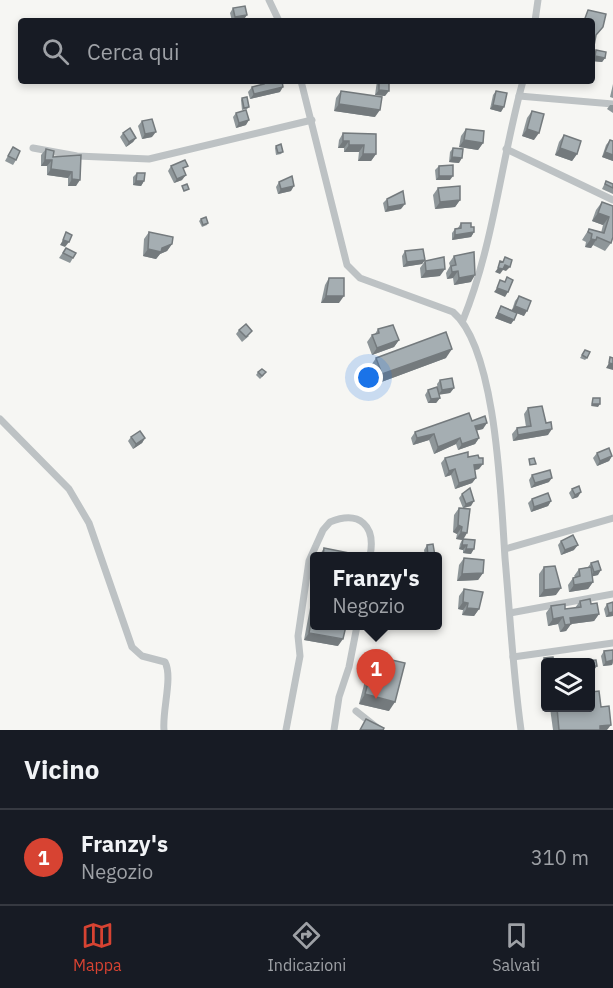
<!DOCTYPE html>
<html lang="it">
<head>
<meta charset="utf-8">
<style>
	:root { --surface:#171b24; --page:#242831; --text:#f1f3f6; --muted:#9ea1a6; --line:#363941; --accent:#d74332 }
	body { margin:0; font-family:"IBM Plex Sans",sans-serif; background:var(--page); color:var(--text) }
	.controls { position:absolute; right:18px; bottom:18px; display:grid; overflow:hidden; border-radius:6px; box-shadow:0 3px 9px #0003 }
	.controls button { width:54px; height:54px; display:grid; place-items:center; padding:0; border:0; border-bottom:2px solid var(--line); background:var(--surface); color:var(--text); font:30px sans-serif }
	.you { position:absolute; left:369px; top:378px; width:21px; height:21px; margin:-15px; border:4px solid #fff; border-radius:50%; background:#1a73e8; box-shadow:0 0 0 9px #1a73e833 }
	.badge { display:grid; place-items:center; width:39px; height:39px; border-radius:50%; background:var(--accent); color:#fff; font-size:20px; font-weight:700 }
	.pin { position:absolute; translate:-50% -50px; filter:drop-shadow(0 2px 3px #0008) }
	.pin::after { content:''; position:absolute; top:32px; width:21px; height:18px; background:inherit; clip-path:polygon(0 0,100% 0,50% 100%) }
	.popup { position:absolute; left:310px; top:552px; width:132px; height:78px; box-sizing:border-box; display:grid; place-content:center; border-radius:6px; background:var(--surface); filter:drop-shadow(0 2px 4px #0005); font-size:20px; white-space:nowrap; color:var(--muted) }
	.popup b { font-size:22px; color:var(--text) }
	.popup::after { content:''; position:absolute; left:50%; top:100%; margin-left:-12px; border:12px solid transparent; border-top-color:var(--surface) }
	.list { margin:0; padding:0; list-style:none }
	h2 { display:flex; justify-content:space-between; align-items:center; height:78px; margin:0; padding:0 24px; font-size:26px }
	h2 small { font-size:20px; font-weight:400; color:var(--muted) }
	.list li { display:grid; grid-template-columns:39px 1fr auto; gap:18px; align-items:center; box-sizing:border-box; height:96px; padding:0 24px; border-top:2px solid var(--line) }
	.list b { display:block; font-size:22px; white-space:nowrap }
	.list p { margin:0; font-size:20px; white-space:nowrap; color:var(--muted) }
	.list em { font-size:20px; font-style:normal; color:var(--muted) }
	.icon { flex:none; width:33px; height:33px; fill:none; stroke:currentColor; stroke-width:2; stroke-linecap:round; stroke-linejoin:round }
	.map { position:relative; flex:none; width:613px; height:730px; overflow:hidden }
	.search { position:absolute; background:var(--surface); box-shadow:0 3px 9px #0003; left:18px; right:18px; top:18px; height:66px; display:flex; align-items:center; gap:15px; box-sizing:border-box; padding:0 21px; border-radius:6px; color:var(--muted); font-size:22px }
	.sheet { height:174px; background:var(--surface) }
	nav { display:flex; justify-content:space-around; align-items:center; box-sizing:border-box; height:84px; border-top:2px solid var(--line); background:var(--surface); font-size:16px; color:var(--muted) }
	nav a { display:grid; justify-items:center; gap:3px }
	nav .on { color:var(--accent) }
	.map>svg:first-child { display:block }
</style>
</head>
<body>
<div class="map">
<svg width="613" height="730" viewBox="0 0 613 730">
	<rect width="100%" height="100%" fill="#f6f6f3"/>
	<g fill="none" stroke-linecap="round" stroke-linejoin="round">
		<g stroke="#bdc2c4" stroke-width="7">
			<polyline points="269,0 279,21"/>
			<polyline points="535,21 538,0"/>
			<path d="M301,81L347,265L360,278L453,312C497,349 501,501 505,558C510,615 513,673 521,730"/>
			<polyline points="519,96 613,104"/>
			<polyline points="33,148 77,156 149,159 312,120"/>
			<polyline points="506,149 613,200"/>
			<path d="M463,320C494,244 501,160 523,81"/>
			<path d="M0,419L69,489L89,523L132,647L142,656L165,662C173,677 162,711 164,730"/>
			<polyline points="505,549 613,518"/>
			<polyline points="510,613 613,594"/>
			<polyline points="513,657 613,643"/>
			<polyline points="356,711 380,730"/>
			<path d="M286,730L300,656L298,636L309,561L323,530L330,522C360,510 376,526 370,556"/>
			<polyline points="334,730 339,697 349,667 357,626"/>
		</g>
	</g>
	<g fill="#8e9699">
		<polygon points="233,8 247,15 244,19 232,21 230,13"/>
		<polygon points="596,50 605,58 602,62 592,61 592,55"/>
		<polygon points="259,81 274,81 280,92 250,99 248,92 252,87 260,85"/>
		<polygon points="377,81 389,81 385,96 375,95"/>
		<polygon points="613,84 613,98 610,97"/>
		<polygon points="341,91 375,117 334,111 336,98"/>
		<polygon points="496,91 501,112 490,109 493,95"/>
		<polygon points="242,98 249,107 247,109 242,110 241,100"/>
		<polygon points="610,105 613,105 613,113 607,109"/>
		<polygon points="532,111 534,140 522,136 527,118"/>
		<polygon points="236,113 246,125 236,128 233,117"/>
		<polygon points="142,121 152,137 142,139 138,126"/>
		<polygon points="466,129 483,143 478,150 459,147 461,136"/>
		<polygon points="123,133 136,138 133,142 126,147 120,137"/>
		<polygon points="343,133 376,134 376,154 371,161 358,161 359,152 344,152 344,148 338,148 339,140"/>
		<polygon points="564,135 577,154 572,161 555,155 559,142"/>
		<polygon points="610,140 613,141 613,161 602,157 606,145"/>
		<polygon points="276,146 283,152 281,154 276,155 275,148"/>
		<polygon points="13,147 16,160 13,165 5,161"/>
		<polygon points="453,148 459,163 449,162 450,152"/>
		<polygon points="46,149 53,157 81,155 76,186 68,186 68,178 47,175 47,166 41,166 41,155"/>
		<polygon points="171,166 184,171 182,180 174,183 168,171"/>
		<polygon points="439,166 450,180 436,180 435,170"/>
		<polygon points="137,173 144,181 141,186 133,185 133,177"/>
		<polygon points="606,181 613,184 613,194 602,189"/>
		<polygon points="279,182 291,191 278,194 276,187"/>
		<polygon points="438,188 460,200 455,207 435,209 433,195"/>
		<polygon points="387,199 401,209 385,212 383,203"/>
		<polygon points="602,202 613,206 611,243 605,251 593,245 591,248 585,247 586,242 582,240 589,229 601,233 603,225 592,221 596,210"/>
		<polygon points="201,219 208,223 207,225 202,227 199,221"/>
		<polygon points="461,223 471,227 474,232 471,237 452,240 452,233 455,229 458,228"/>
		<polygon points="149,232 172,244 167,251 160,254 156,259 143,256 144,239"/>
		<polygon points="66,248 73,258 70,263 59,258"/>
		<polygon points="405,251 425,260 422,264 403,267 402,256"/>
		<polygon points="454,256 471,282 454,285 453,278 447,279 446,273 450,266 449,263"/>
		<polygon points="425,261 440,276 421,278 420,268"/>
		<polygon points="329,278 339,303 321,303 325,285"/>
		<polygon points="519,296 524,316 517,313 511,324 495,318 501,306 512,310 515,301"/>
		<polygon points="378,329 399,340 394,347 372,355 367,342 372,335 375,334"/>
		<polygon points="239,330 249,336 242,342 236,334"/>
		<polygon points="585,350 587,358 585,360 580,358"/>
		<polygon points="376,358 446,358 376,384 370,367"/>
		<polygon points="258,372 264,375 260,379 256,375"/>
		<polygon points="440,380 454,388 450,393 439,394 440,398 436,403 428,403 425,395 428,390 438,391 437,384"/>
		<polygon points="528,408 548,435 513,441 512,434 517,428 526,427 524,414"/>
		<polygon points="472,421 483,429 477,430 479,438 475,444 458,450 456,444 434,454 429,440 413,445 411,438 415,432"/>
		<polygon points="131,437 145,438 142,443 133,449 128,441"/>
		<polygon points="597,453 612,456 609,461 597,466 593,458"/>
		<polygon points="468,457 479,469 475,470 476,478 472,483 455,489 451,475 445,477 441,463 445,458"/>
		<polygon points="532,475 549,482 531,488 529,480"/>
		<polygon points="572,489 578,497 572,499 569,493"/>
		<polygon points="462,494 471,506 463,508 459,498"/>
		<polygon points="532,499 551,501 548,506 531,512 528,503"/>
		<polygon points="459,508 463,539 471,554 463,553 463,550 459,549 460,544 462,540 456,539 457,534 453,532 454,515"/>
		<polygon points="561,541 574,550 561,555 558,545"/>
		<polygon points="427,545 435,556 425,556 424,550"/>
		<polygon points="324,548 358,556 319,556"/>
		<polygon points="464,558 483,573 478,580 457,581 459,565"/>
		<polygon points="591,563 598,575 592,576 593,582 588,589 569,592 568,585 573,578 575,577 574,576 579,569 588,567"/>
		<polygon points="544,567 556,595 539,597 539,574"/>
		<polygon points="315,581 315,626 338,646 304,640"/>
		<polygon points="464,589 479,609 474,616 462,615 463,610 458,609 459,596"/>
		<polygon points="580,601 591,604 599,614 594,621 571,624 566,631 560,632 558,624 548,626 546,613 551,606 565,609 575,608"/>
		<polygon points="607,604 613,616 606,617 604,609"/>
		<polygon points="613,650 613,663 612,665 603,666 601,656 604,651"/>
		<polygon points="375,656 389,711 359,704 369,665"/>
		<polygon points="544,658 546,671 542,672 541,663"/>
		<polygon points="601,707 607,730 553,730 550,708"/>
	</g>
	<g fill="#747a7d">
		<polygon points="247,15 244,19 233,21 235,17"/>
		<polygon points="595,56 605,58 602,62 592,61"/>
		<polygon points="283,87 280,92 250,99 254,94"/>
		<polygon points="379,90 389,91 385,96 375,95"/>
		<polygon points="339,104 380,110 375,117 334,111"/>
		<polygon points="493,105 504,107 501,112 490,109"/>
		<polygon points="249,120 246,125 236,128 239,123"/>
		<polygon points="527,129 539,133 534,140 522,136"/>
		<polygon points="156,132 152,137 142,139 145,134"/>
		<polygon points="136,138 133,142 126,147 129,142"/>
		<polygon points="464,140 483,143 478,150 459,147"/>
		<polygon points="343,141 349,141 344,148 338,148"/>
		<polygon points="349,145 364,145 359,152 344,152"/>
		<polygon points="560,148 577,154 572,161 555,155"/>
		<polygon points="605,152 613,155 613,161 602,157"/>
		<polygon points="363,154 376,154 371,161 358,161"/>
		<polygon points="452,157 462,158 459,163 449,162"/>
		<polygon points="45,160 52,160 47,166 41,166"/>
		<polygon points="51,169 72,172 68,178 47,175"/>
		<polygon points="186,175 182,180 174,183 177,179"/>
		<polygon points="439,176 453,176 450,180 436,180"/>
		<polygon points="72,179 80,180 76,186 68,186"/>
		<polygon points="136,181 144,181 141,186 133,185"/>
		<polygon points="294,186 291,191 278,194 281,189"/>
		<polygon points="460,200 455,207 435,209 440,202"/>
		<polygon points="405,204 401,209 385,212 388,207"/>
		<polygon points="598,213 609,217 603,225 592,221"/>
		<polygon points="474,232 471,237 452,240 455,235"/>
		<polygon points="591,239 596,240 591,248 585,247"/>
		<polygon points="63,240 69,242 65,247 60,245"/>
		<polygon points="172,244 167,251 160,254 156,259 143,256 148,249 162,248"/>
		<polygon points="425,260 422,264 403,267 407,262"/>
		<polygon points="505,265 510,267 506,271 503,270 500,274 495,272 498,268"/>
		<polygon points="445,269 440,276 421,278 426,271"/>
		<polygon points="458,271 453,278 447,279 452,272"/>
		<polygon points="475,275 471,282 454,285 459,278"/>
		<polygon points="497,288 508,292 505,297 494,292"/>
		<polygon points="326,296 344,296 339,303 321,303"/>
		<polygon points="515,306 527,311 524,316 511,311"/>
		<polygon points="498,313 514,320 511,324 495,318"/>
		<polygon points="399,340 394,347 372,355 377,348"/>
		<polygon points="452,349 446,358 376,384 382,374"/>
		<polygon points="609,363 613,364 613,370 606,368"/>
		<polygon points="454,388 450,393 438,395 442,390"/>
		<polygon points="440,398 436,403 428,403 431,399"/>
		<polygon points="592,404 600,404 598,407 591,406"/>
		<polygon points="487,423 483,429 471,432 475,426"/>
		<polygon points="552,429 548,435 513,441 518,435"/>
		<polygon points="434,434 429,440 413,445 417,438"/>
		<polygon points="145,438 142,443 133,449 136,444"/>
		<polygon points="460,438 456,444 434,454 438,447"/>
		<polygon points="479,438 475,444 458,450 462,444"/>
		<polygon points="612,456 609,461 597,466 600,461"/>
		<polygon points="483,464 479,469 470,471 474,465"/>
		<polygon points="455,469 451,475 445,477 449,471"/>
		<polygon points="476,478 472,483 455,489 459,483"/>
		<polygon points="552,478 549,482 531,488 535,483"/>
		<polygon points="581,492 578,497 572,499 575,495"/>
		<polygon points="474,501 471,506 463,508 466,504"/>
		<polygon points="551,501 548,506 531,512 534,507"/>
		<polygon points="458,525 462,527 457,534 453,532"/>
		<polygon points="461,532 467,533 463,540 456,539"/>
		<polygon points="462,545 467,545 463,550 459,549"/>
		<polygon points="578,545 574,550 561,555 565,550"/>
		<polygon points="466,549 474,549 471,554 463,553"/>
		<polygon points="601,570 598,575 590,577 594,572"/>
		<polygon points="483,573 478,580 457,581 462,574"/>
		<polygon points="593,582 588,589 569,592 574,585"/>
		<polygon points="561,588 556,595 539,597 544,590"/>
		<polygon points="463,602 468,603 463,610 458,609"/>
		<polygon points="467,608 479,609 474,616 462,615"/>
		<polygon points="613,612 613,616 606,617 609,613"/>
		<polygon points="599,614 594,621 571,624 566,631 560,632 570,618"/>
		<polygon points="563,617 558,624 548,626 553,619"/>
		<polygon points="309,633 343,639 338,646 304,640"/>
		<polygon points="613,660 612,665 603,666 606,662"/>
		<polygon points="591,666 597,666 594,670 591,671"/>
		<polygon points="365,694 395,702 389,711 359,704"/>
		<polygon points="611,725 607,730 597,730 600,726"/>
	</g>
	<g fill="#a5aeb2" stroke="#747a7d" stroke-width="1.5">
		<polygon points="245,6 247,15 235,17 233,8"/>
		<polygon points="588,10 606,14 603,27 596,35 593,51 592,21 584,21"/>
		<polygon points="596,50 606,52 605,58 595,56"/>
		<polygon points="263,81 274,81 274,82 282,81 283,87 254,94 252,87 264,84"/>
		<polygon points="379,81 389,81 389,91 379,90"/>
		<polygon points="341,91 382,97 380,110 339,104"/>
		<polygon points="496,91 507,93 504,107 493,105"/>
		<polygon points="247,97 249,107 244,108 242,98"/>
		<polygon points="246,110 249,120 239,123 236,113"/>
		<polygon points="532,111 544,114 539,133 527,129"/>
		<polygon points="152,119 156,132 145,134 142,121"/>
		<polygon points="130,128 136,138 129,142 123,133"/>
		<polygon points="466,129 484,131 483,143 464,140"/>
		<polygon points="343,133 376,134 376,154 363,154 364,145 349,145 349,141 343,141"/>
		<polygon points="564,135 581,141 577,154 560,148"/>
		<polygon points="610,140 613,141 613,155 605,152"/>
		<polygon points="281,144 283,152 278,153 276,146"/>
		<polygon points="13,147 20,151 16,160 8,156"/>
		<polygon points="453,148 463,149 462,158 452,157"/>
		<polygon points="46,149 54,151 53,157 81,155 80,180 72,179 72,172 51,169 52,160 45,160"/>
		<polygon points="185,160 188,166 183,168 186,175 177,179 171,166"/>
		<polygon points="453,165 453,176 439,176 439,166"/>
		<polygon points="137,173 145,173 144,181 136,181"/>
		<polygon points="292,176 294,186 281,189 279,182"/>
		<polygon points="606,181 613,184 613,188 605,184"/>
		<polygon points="187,184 189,189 184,191 182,186"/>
		<polygon points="460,186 460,200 440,202 438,188"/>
		<polygon points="403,191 405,204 388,207 387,199"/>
		<polygon points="602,202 613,206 613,237 611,243 597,237 596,240 591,239 592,234 588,232 589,229 604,233 609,217 598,213"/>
		<polygon points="206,217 208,223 203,225 201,219"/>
		<polygon points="461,223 471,223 471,227 474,227 474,232 455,235 455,229 461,228"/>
		<polygon points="66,232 72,235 69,242 63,240"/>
		<polygon points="149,232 173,237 172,244 162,248 161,252 148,249"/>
		<polygon points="66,248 76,253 73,258 63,253"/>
		<polygon points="423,249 425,260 407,262 405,251"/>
		<polygon points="474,252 475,275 459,278 458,271 452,272 451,266 456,265 454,256"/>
		<polygon points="444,257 445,269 426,271 425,261"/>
		<polygon points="505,257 512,260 510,267 505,265 503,269 498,268 500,261 503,262"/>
		<polygon points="507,277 513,280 508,292 497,288 500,280 505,282"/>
		<polygon points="329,278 344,278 344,296 326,296"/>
		<polygon points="519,296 531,301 527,311 515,306"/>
		<polygon points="501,306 517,313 514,320 498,313"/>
		<polygon points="246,324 252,331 246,337 239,330"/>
		<polygon points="393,325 399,340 377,348 372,335 379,333 378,329"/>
		<polygon points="446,332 452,349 382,374 376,358"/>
		<polygon points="585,350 590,352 587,358 582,355"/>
		<polygon points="610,357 613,358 613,364 609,363"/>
		<polygon points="262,369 266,372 262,376 258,372"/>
		<polygon points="452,378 454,388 442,390 440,380"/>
		<polygon points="437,387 440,398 431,399 428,390"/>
		<polygon points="593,398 600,398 600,404 592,404"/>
		<polygon points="542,406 546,423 551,422 552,429 518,435 517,428 531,426 528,408"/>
		<polygon points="469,413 472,421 485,416 487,423 475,426 479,438 462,444 460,438 438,447 434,434 417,438 415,432"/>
		<polygon points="140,431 145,438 136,444 131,437"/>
		<polygon points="609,448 612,456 600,461 597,453"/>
		<polygon points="468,452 468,457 478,455 479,458 483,458 483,464 474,465 476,478 459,483 455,469 449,471 445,458"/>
		<polygon points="534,458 536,464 530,465 529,459"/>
		<polygon points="550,470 552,478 535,483 532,475"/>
		<polygon points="579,486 581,492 575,495 572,489"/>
		<polygon points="470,488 474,501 466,504 462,494"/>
		<polygon points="548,493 551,501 534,507 532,499"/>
		<polygon points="459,508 470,509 467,533 461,532 462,527 458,525"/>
		<polygon points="573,535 578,545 565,550 561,541"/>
		<polygon points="463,539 475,540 474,549 466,549 467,545 462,545"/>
		<polygon points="433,544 435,556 428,556 427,545"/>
		<polygon points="324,548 359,555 358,556 323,556"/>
		<polygon points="464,558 484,560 483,573 462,574"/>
		<polygon points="598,561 601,570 594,572 591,563"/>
		<polygon points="555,566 561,588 544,590 544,567"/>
		<polygon points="591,567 593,582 574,585 573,578 580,576 579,569"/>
		<polygon points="464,589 483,592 479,609 467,608 468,603 463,602"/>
		<polygon points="590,599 591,604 597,603 599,614 570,618 571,624 565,625 563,617 553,619 551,606 565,604 565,609 581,607 580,601"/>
		<polygon points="315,602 315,626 346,626 343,639 309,633"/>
		<polygon points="613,602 613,612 609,613 607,604"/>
		<polygon points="613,650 613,660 606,662 604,651"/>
		<polygon points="375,656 405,663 395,702 365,694"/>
		<polygon points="553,657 554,663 546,663 545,667 544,658"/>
		<polygon points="596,660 597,666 591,666 591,663 581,663 581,661"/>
		<polygon points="599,691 601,707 609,706 611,725 600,726 600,730 559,730 557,708 591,708 591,692"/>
		<polygon points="366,719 384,728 383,730 360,730"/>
	</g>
</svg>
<div class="controls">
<button><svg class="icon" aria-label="layers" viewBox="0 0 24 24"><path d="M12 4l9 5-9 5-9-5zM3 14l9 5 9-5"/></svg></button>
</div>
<div class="you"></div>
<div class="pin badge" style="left:376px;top:699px">1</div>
<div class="popup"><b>Franzy's</b>Negozio</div>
<div class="search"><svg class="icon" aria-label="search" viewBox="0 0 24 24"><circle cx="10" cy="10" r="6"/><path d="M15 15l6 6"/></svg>Cerca qui</div>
</div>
<section class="sheet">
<h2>Vicino<small></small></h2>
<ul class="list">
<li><span class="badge">1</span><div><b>Franzy's</b><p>Negozio</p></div><em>310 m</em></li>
</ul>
</section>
<nav>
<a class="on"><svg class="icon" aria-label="map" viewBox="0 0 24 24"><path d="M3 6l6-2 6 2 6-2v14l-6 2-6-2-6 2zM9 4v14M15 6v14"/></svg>Mappa</a>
<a><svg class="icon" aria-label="directions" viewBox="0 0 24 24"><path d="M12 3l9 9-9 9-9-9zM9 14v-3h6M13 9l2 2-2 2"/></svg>Indicazioni</a>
<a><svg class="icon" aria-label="saved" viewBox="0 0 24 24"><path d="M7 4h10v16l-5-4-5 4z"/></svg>Salvati</a>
</nav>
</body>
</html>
